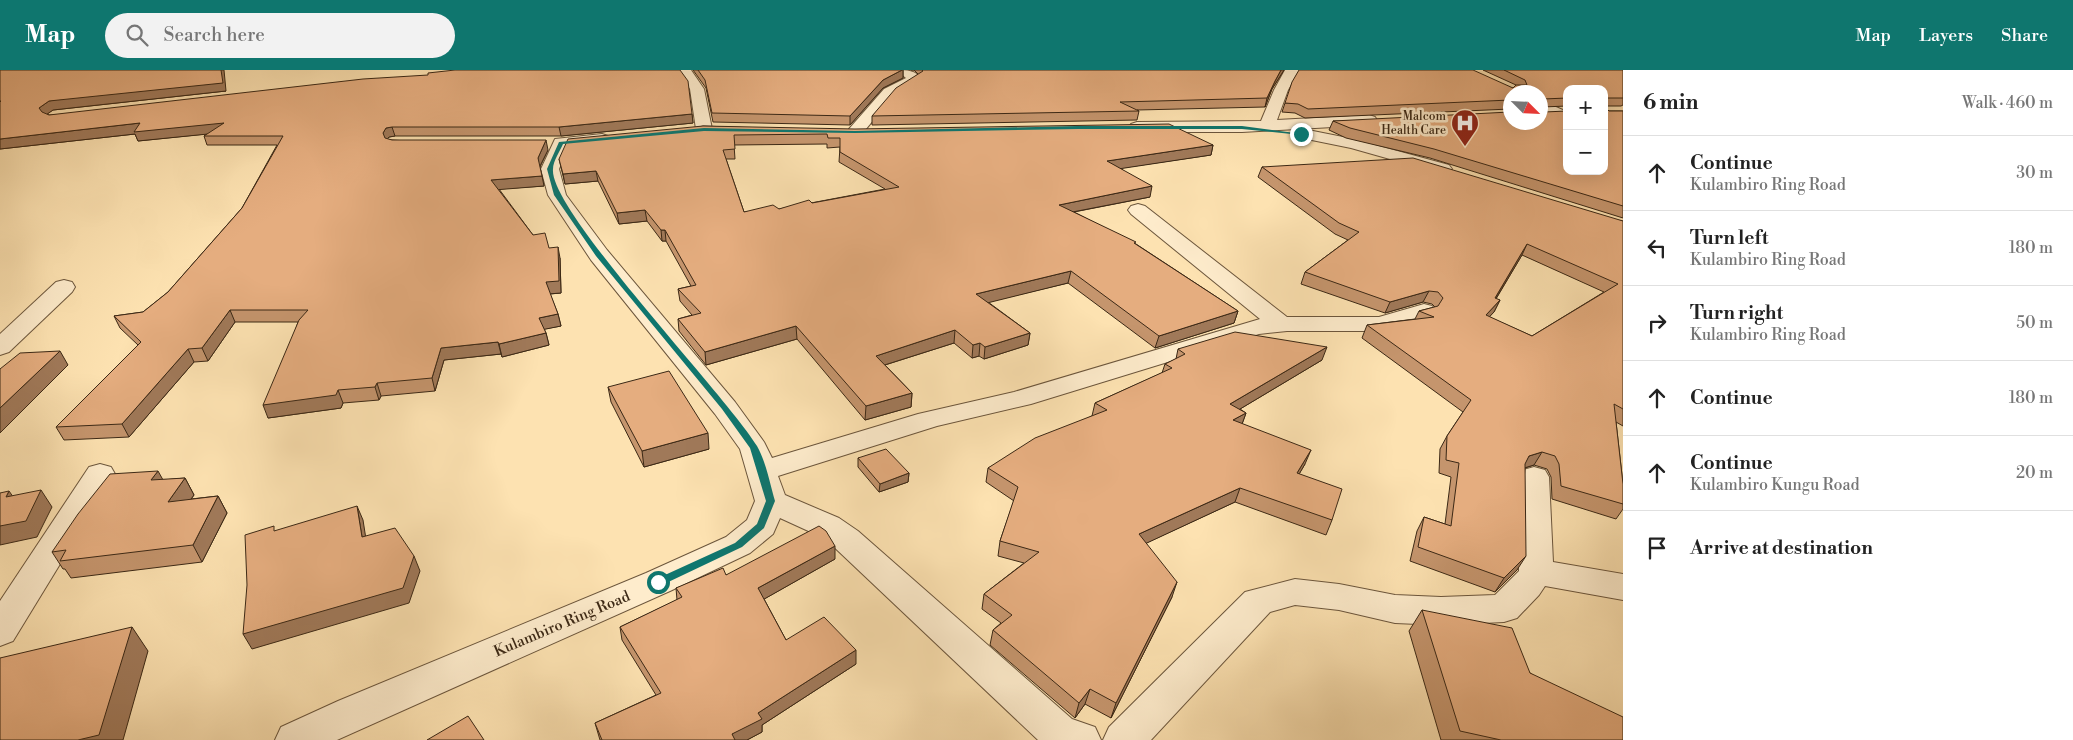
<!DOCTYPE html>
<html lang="en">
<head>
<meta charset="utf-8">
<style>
	:root { --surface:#fff; --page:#f2f2f2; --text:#222; --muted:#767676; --line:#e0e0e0; --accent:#0f766e }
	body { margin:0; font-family:"Libre Bodoni",serif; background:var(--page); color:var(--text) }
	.controls { position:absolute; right:15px; top:15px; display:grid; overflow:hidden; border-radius:10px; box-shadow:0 5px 20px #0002 }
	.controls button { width:45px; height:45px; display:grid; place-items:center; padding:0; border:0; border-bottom:1px solid var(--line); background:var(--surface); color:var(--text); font:25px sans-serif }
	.compass { position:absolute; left:1503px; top:15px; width:45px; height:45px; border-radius:50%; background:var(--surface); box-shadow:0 5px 20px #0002; rotate:114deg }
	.stop { position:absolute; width:15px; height:15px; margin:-11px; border:4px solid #0f766e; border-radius:50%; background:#fff }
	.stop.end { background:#0f766e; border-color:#fff; box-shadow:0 1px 5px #0008 }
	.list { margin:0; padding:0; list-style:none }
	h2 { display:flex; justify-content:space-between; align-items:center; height:65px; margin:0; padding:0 20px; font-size:21px }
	h2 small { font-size:16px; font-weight:400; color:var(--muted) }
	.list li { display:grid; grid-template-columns:32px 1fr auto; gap:15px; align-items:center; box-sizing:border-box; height:75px; padding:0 20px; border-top:1px solid var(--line) }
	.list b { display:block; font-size:19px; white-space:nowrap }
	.list p { margin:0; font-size:16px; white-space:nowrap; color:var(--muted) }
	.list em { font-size:16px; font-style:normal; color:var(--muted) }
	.icon { flex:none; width:28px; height:28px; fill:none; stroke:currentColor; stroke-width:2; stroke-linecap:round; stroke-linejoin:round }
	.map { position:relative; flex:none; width:1623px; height:670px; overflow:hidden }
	header { display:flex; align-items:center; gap:30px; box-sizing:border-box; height:70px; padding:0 25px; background:var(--accent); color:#fff }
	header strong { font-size:24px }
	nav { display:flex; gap:28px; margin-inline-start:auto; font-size:18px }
	.search { width:350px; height:45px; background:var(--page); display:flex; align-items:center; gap:12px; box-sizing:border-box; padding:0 18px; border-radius:28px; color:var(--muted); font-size:19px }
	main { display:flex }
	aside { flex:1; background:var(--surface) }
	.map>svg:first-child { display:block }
</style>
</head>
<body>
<header>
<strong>Map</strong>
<div class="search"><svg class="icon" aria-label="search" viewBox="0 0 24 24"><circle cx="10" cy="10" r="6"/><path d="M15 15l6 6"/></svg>Search here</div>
<nav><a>Map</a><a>Layers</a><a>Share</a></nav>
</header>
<main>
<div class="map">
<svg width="1623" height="670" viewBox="0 0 1623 670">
	<rect width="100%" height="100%" fill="#fde2b1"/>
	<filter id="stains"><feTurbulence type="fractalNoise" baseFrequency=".004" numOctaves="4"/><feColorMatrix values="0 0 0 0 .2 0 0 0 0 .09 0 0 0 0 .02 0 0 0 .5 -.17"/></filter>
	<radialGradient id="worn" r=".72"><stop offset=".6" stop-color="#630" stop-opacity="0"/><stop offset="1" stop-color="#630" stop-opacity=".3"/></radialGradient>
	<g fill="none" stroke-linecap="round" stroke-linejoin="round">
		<g stroke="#6c563c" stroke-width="2">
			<g id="street">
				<polygon points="677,0 691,0 704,19 712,59 710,62 698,62 696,59 690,19"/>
				<path d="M896,0C907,0 916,0 921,9L894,25L861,65H849L847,62L849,59L884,19L906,8Z"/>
				<polygon points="1285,0 1299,0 1288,20 1277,50 1369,45 1375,47 1377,50 1375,53 1369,55 1242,62 1137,62 1131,60 1129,57 1131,54 1137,52 1261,51 1274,20"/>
				<polygon points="1540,30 1565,41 1567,45 1560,49 1540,40"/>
				<polygon points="1303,59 1353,69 1449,95 1452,99 1449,103 1443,104 1351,78 1297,67 1295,64 1297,61"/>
				<polygon points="602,64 608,66 610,69 608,72 568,77 559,99 566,125 607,180 735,332 764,372 772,388 918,344 1014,322 1260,249 1131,144 1128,140 1131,136 1138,134 1145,136 1287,247 1379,247 1424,234 1432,236 1436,241 1432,246 1379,261 1287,261 1259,264 1031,334 937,356 778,406 785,425 839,448 858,461 1072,649 1095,657 1101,670 1038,670 834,477 815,464 780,448 773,464 750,483 670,521 337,670 275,670 281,657 338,631 646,503 726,467 747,450 755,431 740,379 715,344 591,190 548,125 541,99 555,69"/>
				<polygon points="64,210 72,212 75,217 72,222 9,282 0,285 0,264 56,212"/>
				<polygon points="100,394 111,397 115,404 13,571 0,576 0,531 89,397"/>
				<polygon points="1534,397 1545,400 1549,407 1553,492 1623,504 1623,530 1545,516 1539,525 1517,548 1504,552 1441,555 1395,553 1339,540 1295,535 1270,542 1151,670 1103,670 1109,657 1245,522 1295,509 1339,514 1395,525 1441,527 1495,525 1519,501 1519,407 1523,400"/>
			</g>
		</g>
		<use href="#street" fill="#feeccc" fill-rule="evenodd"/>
	</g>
	<g fill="#c5956d" stroke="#3b2815" fill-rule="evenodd">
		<polygon points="0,0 226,21 53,40 47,44 49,45 692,44 693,53 561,66 395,66 389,67 387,69 392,70 548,80 540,97 544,116 499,119 533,165 560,188 561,223 550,224 558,244 561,256 544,259 546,263 549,275 502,287 501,284 444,290 435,321 381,326 379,330 343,333 341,338 268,348 298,252 235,252 208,291 194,292 129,367 64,370 56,357 138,275 120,258 114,246 143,242 168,222 242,138 277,75 207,75 204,66 206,64 138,71 135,64 0,79"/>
		<polygon points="693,0 903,0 903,8 883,18 850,55 713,52 706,18"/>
		<polygon points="911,0 1284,0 1272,19 1265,37 1137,40 1139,41 1137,50 872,55 872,46 918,4 914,0"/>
		<path d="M1483,0H1623V35L1621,36H1607V39L1609,41H1623V148L1430,88L1346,68L1329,60L1333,51L1540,52L1510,22V39L1305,48L1295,43L1282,42L1285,33L1513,18L1516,15ZM1567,19H1604L1567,101L1544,42L1542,40V37L1567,36Z"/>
		<path d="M703,56L1213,75L1211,85L1121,98L1150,127L1074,142L1136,174L1238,241L1234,253L1155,278L1068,213L988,232L1030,263L1028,275L984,289L979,286L972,288L954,273L885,295L912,323L911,337L865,350L797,269L706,295L679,261L678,249L692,245L680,231L678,219L691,216L666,171H662L647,151L619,154L598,111L565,114L559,89ZM827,74V78L840,77L839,92L885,119L779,139L744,142L726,89H735L734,75Z"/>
		<path d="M1262,97L1623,151V356L1616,352L1623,414V439L1616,449L1552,429L1551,407L1547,399L1534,395L1525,398L1517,500L1495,522L1410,491L1417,461L1424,447L1445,454L1451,407L1439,403L1440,379L1447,366L1463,342L1362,268L1367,255L1415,249L1419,241L1435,237L1432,234L1423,232L1385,243L1301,214L1305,202L1348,170L1335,164L1258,107ZM1522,185L1604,222L1532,266L1489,247L1494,242L1500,230L1496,229Z"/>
		<polygon points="1178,279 1322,290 1240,339 1246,343 1242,354 1305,394 1299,404 1332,450 1326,465 1235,432 1146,473 1172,527 1111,648 1085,634 1075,648 990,575 993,560 1001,553 982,539 984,524 1024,493 998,486 1000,471 1014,431 986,412 988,398 1092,346 1095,333 1162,303 1165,294 1176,289"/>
		<polygon points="608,317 709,379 644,397 611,332"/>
		<polygon points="858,388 909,403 908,412 879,422 858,397"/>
		<polygon points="185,408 194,425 191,429 218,426 227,443 202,492 71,508 65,499 63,499 52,482 163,410"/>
		<polygon points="835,489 764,529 786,570 856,594 762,655 762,662 747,670 600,670 595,653 656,625 622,570 620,557 677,530 676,518 726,505"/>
		<polygon points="1422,540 1530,603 1623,670 1441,670 1409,561"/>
	</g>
	<g fill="#a07959" stroke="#3b2815">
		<polygon points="221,0 224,0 226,21 53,40 43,47 39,38 49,31"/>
		<polygon points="902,0 903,0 903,8 883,18 850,55 850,46 883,10"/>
		<polygon points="1281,0 1284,0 1272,19 1265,37 1267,28 1275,11"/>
		<polygon points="692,44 693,53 561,66 559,57"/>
		<polygon points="140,53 224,53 228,62 138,71 135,64 0,79 0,69"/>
		<polygon points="392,57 395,66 389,67 385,72 383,63 386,58"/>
		<polygon points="546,70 548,80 539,98 538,88"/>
		<polygon points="1213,75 1211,85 1105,101 1107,91"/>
		<polygon points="596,101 598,111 565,114 563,104"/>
		<polygon points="542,106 544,116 494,120 491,110"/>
		<polygon points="1152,116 1150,127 1057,145 1059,135"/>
		<polygon points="645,140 647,151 619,154 617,143"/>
		<polygon points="661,160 665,160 666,171 662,171"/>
		<polygon points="1527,174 1522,185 1489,240 1495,228"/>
		<polygon points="558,177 560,188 561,223 548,224 546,212"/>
		<polygon points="1071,201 1068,213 975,236 976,224"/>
		<polygon points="1429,221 1423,232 1385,243 1390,232"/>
		<polygon points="1500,230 1494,242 1480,257 1486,245"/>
		<polygon points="230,240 235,252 208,291 202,278"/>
		<polygon points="1238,241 1234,253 1155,278 1159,266"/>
		<polygon points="558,244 561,256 541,260 539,248"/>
		<polygon points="796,256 797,269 706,295 705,282"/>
		<polygon points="955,260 954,273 875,298 876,286"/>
		<polygon points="546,263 549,275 502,287 499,274"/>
		<polygon points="1030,263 1028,275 984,289 985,277"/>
		<polygon points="498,272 501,284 444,290 435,321 432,308 441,278"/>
		<polygon points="980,273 979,286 972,288 973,275"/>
		<polygon points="1327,277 1322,290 1225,348 1230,334"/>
		<polygon points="188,279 194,292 129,367 122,354"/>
		<polygon points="60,281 68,295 0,363 0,338"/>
		<polygon points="377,313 381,326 379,330 375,317"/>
		<polygon points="338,320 343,333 341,338 268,348 263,335"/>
		<polygon points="912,323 911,337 865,350 866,336"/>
		<polygon points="1246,343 1241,357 1233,350"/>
		<polygon points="708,363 709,379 644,397 642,381"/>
		<polygon points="1311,380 1305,394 1291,418 1297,403"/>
		<polygon points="1542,382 1534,395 1521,399 1529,386"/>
		<polygon points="158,401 167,417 151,410"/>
		<polygon points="909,403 908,412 879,422 880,414"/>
		<polygon points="185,408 194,425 177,448 168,432"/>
		<polygon points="1240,418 1235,432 1134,479 1139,464"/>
		<polygon points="41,420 52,437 37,467 0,475 0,456"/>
		<polygon points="9,421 21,438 6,427"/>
		<polygon points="218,426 227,443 202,492 193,475"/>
		<polygon points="357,436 363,450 368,482 362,467"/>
		<polygon points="835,476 835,489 759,532 758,518"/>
		<polygon points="414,486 420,501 409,533 252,579 243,564"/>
		<polygon points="1526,486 1517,500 1495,522 1504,508"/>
		<polygon points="1177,512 1172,527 1111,648 1116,633"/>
		<polygon points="132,557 148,581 123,670 78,670"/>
		<polygon points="856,580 856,594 762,655 762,662 747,670 732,670 732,664 758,643"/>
		<polygon points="1090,619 1085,634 1075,648 1079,633"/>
	</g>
	<g fill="#e5ad7f" stroke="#3b2815" fill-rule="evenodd">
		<polygon points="0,0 221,0 223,13 49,31 39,38 42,42 49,45 363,9 428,5 428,3 455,0 680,0 688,11 692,44 559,57 392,57 386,58 383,63 385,68 392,70 546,70 538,88 542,106 491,110 533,165 545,163 549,178 558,177 559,211 546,212 558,244 539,248 546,263 499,274 498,272 441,278 432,308 377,313 375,317 338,320 336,325 263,335 299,250 308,240 230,240 202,278 188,279 122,354 56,357 141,272 114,246 143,242 168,222 242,138 283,66 204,66 224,53 134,62 140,53 0,69 0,32 1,31 0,31"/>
		<polygon points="698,0 902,0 883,10 850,46 712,43 705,10"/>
		<polygon points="922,0 1281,0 1275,11 1267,28 1120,32 1139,41 872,46 896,18 923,1"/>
		<path d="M1299,0H1473L1513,18L1516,15H1527L1525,10L1504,0H1623V28H1608L1607,29V39L1609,41H1623V136L1434,79L1350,58L1333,51L1510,42V52H1540V22H1510V30L1308,39L1298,34L1285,33L1292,12ZM1567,19H1604V101H1567V41L1544,42L1542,40L1543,29L1567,28Z"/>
		<path d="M1169,54L1213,75L1107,91L1152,116L1059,135L1136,172L1134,173L1238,241L1159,266L1071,201L976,224L1030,263L985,277L980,273L973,275L955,260L876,286L912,323L866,336L796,256L705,282L678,249L701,243L678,219L696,215L665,160H661L645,140L617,143L596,101L563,104L559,89L568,69L703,56L855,59ZM827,64L828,68H840V82L899,117L812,133L809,130L779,139L773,135L744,142L723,80L735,79L734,65Z"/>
		<path d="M1413,88L1623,151V339L1614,334L1623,414V434L1561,416L1559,394L1555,386L1542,382L1529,386L1525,394L1526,486L1504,508L1418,477L1424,447L1451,456L1459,393L1446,390L1447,366L1471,330L1367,255L1434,247L1419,241L1438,236L1443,228L1438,222L1429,221L1390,232L1305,202L1359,162L1339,153L1262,97ZM1527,174L1618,214L1532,266L1486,245L1500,230L1495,228Z"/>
		<polygon points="1235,262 1327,277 1230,334 1246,343 1233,350 1311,380 1297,403 1342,419 1332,450 1240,418 1139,464 1177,512 1116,633 1090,619 1079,633 993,560 1012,545 984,524 1039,482 1000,471 1018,417 988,398 1035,368 1107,340 1095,333 1172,298 1165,294 1185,284 1178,279"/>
		<polygon points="60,281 0,338 0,299 20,283"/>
		<polygon points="669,301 708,363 642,381 608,317"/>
		<polygon points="886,379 909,403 880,414 858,388"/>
		<polygon points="158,401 151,410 185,408 168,432 218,426 193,475 60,491 66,480 52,482 78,444 110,404"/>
		<polygon points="41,420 26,451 0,456 0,423 9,421 6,427"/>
		<polygon points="357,436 362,467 395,458 414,486 403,518 243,564 247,515 245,465 274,456 274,461"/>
		<polygon points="819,456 826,461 835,476 758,518 786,570 824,547 856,580 758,643 762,649 732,664 735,670 602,670 595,653 661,623 620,557 682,527 676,518 723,498 726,505"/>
		<polygon points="1422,540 1512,558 1530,603 1623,647 1623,670 1501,670 1460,661"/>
		<polygon points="132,557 99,665 78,670 0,670 0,588"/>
		<polygon points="468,646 484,670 427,670"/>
	</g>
	<path fill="#0f766e" d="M1078,56H1242L1303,64L1301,65L1242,59H1078L855,63L704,61L563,74C560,81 553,91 553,99C549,141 726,325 757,376C766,392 770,414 775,431L764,458L742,477L662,515H654L653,512L654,510L735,473L757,454L766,431L750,378L722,339L596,186L554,125L547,99L559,72L704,58L855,61Z"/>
	<defs>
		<g id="hospital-pin" transform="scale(1.4375)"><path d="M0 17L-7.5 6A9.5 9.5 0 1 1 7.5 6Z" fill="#8f2418" stroke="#feeccc"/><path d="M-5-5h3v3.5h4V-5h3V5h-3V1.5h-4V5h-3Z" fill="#fff"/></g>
	</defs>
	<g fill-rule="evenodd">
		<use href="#hospital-pin" x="1465" y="53"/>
	</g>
	<g text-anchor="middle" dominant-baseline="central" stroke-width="5" stroke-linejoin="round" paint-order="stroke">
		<g font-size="12" fill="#3b2815" stroke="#feeccc" text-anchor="end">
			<text x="1446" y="46">Malcom<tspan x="1446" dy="14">Health Care</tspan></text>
		</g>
		<g font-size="15" fill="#3b2815" stroke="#feeccc">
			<text transform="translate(562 554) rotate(-23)">Kulambiro Ring Road</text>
		</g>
	</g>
	<rect width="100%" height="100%" filter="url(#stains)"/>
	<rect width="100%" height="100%" fill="url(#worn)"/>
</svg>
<div class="controls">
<button>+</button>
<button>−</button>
</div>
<svg class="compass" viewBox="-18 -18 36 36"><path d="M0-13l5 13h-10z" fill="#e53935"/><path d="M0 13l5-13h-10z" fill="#767676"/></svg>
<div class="stop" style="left:658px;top:512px"></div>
<div class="stop end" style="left:1301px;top:64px"></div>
</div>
<aside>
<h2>6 min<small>Walk · 460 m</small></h2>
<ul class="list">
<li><svg class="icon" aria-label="ahead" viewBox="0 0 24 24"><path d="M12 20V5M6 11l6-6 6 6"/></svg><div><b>Continue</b><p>Kulambiro Ring Road</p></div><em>30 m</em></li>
<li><svg class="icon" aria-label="left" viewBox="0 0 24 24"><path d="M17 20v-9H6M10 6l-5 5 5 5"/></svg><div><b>Turn left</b><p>Kulambiro Ring Road</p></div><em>180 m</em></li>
<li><svg class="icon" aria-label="right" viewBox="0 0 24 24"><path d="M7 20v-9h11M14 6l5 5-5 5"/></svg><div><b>Turn right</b><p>Kulambiro Ring Road</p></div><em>50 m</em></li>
<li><svg class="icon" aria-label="ahead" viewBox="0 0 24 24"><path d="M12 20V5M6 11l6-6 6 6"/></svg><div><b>Continue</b></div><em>180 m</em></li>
<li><svg class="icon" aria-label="ahead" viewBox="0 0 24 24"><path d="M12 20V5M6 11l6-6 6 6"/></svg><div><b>Continue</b><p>Kulambiro Kungu Road</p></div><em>20 m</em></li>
<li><svg class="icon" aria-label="arrive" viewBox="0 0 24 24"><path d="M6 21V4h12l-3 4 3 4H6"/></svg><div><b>Arrive at destination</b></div></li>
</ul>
</aside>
</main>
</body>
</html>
